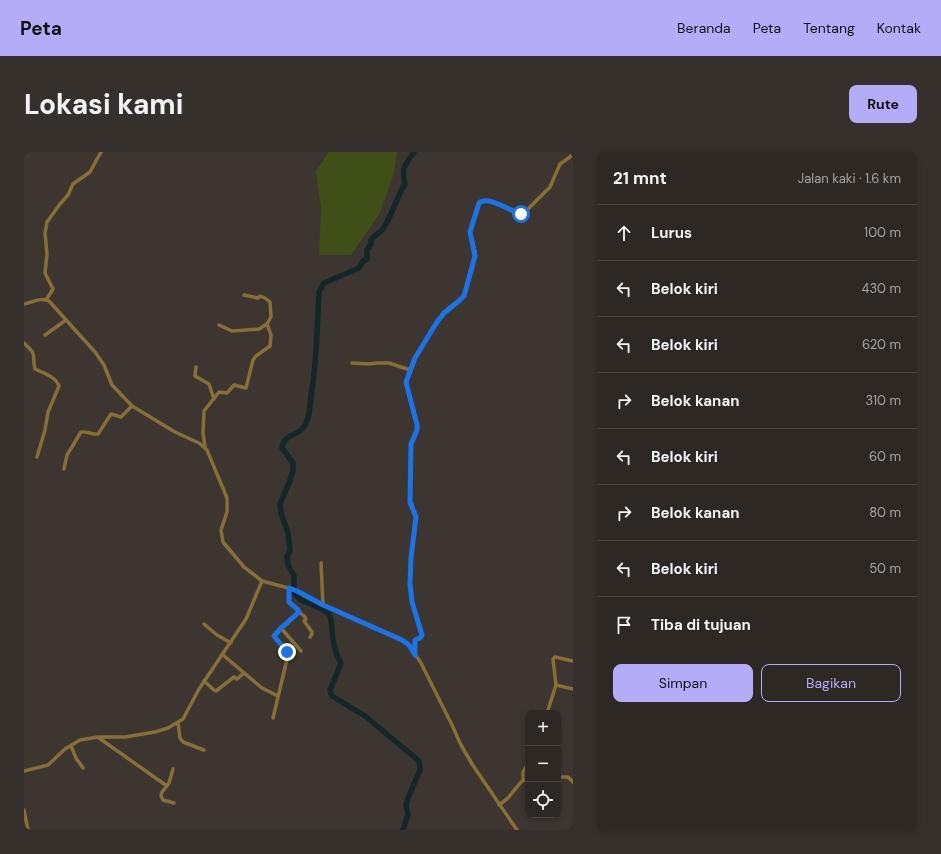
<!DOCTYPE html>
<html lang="id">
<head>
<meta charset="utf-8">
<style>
	:root { --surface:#2e2824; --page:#36302c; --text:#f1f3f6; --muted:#a7a6a6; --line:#494441; --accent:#b5acf8 }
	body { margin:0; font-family:"DM Sans",sans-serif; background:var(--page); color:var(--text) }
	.controls { position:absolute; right:12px; bottom:12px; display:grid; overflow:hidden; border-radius:8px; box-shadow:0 2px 6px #0003 }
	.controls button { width:36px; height:36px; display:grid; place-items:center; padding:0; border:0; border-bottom:1px solid var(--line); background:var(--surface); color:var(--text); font:20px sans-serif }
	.stop { position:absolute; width:12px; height:12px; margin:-9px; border:3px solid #1a73e8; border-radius:50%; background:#fff }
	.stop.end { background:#1a73e8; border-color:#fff; box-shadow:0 1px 4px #0008 }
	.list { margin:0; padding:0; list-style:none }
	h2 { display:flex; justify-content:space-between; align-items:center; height:52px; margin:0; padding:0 16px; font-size:17px }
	h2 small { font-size:13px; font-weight:400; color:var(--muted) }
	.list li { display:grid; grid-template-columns:26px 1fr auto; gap:12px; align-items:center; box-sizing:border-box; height:56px; padding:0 16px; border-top:1px solid var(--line) }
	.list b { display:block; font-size:15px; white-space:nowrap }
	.list em { font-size:13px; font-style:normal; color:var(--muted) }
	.actions { display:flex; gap:8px; padding:12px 16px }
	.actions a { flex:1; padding:9px 0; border:1px solid var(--accent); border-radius:8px; text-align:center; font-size:14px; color:var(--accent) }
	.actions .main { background:var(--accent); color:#111 }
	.icon { flex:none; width:22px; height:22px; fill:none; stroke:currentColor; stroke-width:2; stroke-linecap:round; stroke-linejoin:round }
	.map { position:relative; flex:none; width:549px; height:678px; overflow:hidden; border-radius:8px }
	header { display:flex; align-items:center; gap:24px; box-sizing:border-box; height:56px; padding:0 20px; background:var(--accent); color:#111 }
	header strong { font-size:19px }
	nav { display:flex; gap:22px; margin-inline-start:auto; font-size:14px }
	.intro { display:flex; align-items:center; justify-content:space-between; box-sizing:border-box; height:96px; padding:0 24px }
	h1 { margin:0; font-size:28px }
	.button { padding:10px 18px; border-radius:8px; background:var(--accent); color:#111; font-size:14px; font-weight:700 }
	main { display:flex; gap:24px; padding:0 24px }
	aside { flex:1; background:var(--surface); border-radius:8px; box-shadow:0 2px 6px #0003 }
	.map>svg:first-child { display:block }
</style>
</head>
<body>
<header>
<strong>Peta</strong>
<nav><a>Beranda</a><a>Peta</a><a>Tentang</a><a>Kontak</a></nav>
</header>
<div class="intro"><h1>Lokasi kami</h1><a class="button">Rute</a></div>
<main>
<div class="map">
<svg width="549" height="678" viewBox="0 0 549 678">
	<rect width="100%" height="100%" fill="#3d3630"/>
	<polygon fill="#404e17" points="305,0 373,0 369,24 356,61 327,103 295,103 297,56 292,19"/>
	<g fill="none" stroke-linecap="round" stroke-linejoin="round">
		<path stroke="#142628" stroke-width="5.5" d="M379,678L384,662L382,653L384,646L396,618L395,609L341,564L308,544L306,538L317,511L313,503L309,489L307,468L305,462L298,457L277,448L270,441V424L264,413L263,405L266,398L264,381L257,361L256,352L265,331L269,319V311L258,296C261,279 277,286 283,269C286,261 286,252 287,244C293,210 293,174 295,140L300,131L335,116L339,109L343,107V98L347,92V88C350,83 355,82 359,77C368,63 372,47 381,32C377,15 381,14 390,0"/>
		<g stroke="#886f38" stroke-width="3.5">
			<polyline points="22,148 29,137 21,121 23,102 21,81 23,70 36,52 44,43 49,32 66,20 77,0"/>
			<path d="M0,152C9,150 17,145 25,149L71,200L80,213L88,233L108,254L151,280L175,291L183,298L203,346V360L197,378L199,390L220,415L238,429L268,437L299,453L374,486L385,493L397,511L428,573L437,593L448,612L493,678"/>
			<polyline points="195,173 208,179 235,177 243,172"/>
			<polyline points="21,183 42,168"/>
			<path d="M0,191C15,205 7,201 11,217C19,221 31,224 35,234L24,260L21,278L13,305"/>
			<polyline points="328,211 345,212 353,211 365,211 386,218"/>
			<polyline points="172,215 171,224 185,232 190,247"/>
			<polyline points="181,295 179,281 180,259 195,240 203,241 210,233 222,236 229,208 232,204 246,194 247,183 243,172 247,165 246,150 241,146 236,144 234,146 220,143"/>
			<path d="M40,317L43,303L57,280C63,279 68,283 74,282L87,262L97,265L108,254"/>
			<polyline points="297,411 299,453"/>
			<polyline points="275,460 281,465 282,467 280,469 288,480 288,482 286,485"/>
			<polyline points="180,472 193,483 207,491"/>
			<polyline points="257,476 277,499"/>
			<polyline points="199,503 238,536 254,544"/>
			<path d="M391,503V488L396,486L398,483L388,450L386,432L387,406L392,365L386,350L387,293L393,278V273L382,230L391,206L413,170L420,161L436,148L440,144L450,107L451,100L446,80L455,51C467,41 487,64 500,61L526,35L536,12L546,5L549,0"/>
			<polyline points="180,529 190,538 192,539 210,525 213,527 220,521"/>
			<polyline points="532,533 549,537"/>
			<polyline points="523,561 532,533 529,507 531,505 549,509"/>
			<polyline points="249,566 264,503 250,484 275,460 274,458 265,450 265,436"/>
			<polyline points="154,571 156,586 159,590 180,598"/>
			<polyline points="75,586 143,634"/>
			<polyline points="47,594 52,606 59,616"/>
			<polyline points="149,617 145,631 138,640 137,644 139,648 150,651"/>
			<polyline points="0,619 24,613 41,597 56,588 74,585 101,585 131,580 144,576 159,567 175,537 222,467 238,429"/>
			<polyline points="534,625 544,625 549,630"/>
			<polyline points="499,628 499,620 504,611"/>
			<polyline points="475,653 484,646 497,630 504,626"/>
			<polyline points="0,658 4,678"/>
		</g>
	</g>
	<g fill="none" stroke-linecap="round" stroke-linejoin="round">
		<path stroke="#1a73e8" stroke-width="5" d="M263,500L250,484L257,476L275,460L274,458L265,450V436L273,439L299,453L378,488L385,493L391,503V488L396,486L398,483L388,450L386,432L387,406L392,365L386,350L387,292L393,278V273L382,230L391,206L413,170L420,161L436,148L440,144L451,104L446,80L455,51C464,43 486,59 497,62"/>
	</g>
</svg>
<div class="controls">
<button>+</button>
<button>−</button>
<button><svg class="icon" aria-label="locate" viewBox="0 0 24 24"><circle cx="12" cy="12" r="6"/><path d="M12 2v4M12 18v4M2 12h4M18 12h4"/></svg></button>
</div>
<div class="stop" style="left:497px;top:62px"></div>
<div class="stop end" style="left:263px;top:500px"></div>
</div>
<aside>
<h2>21 mnt<small>Jalan kaki · 1.6 km</small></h2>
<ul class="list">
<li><svg class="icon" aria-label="ahead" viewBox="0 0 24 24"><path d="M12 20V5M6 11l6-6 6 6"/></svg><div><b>Lurus</b></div><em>100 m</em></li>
<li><svg class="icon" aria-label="left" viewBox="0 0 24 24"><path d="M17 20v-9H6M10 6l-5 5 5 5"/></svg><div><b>Belok kiri</b></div><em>430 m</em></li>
<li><svg class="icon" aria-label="left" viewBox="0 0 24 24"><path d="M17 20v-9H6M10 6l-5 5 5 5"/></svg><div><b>Belok kiri</b></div><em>620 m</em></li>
<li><svg class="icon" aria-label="right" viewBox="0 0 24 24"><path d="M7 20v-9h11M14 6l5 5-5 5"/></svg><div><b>Belok kanan</b></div><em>310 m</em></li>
<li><svg class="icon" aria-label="left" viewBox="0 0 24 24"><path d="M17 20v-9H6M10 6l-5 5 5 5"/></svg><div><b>Belok kiri</b></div><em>60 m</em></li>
<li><svg class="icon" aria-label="right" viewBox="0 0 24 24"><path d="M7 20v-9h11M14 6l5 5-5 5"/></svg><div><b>Belok kanan</b></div><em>80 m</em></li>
<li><svg class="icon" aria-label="left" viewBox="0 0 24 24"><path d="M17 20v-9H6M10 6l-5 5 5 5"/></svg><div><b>Belok kiri</b></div><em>50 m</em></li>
<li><svg class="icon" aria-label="arrive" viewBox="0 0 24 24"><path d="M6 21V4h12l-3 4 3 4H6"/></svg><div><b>Tiba di tujuan</b></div></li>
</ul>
<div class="actions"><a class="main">Simpan</a><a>Bagikan</a></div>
</aside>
</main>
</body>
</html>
